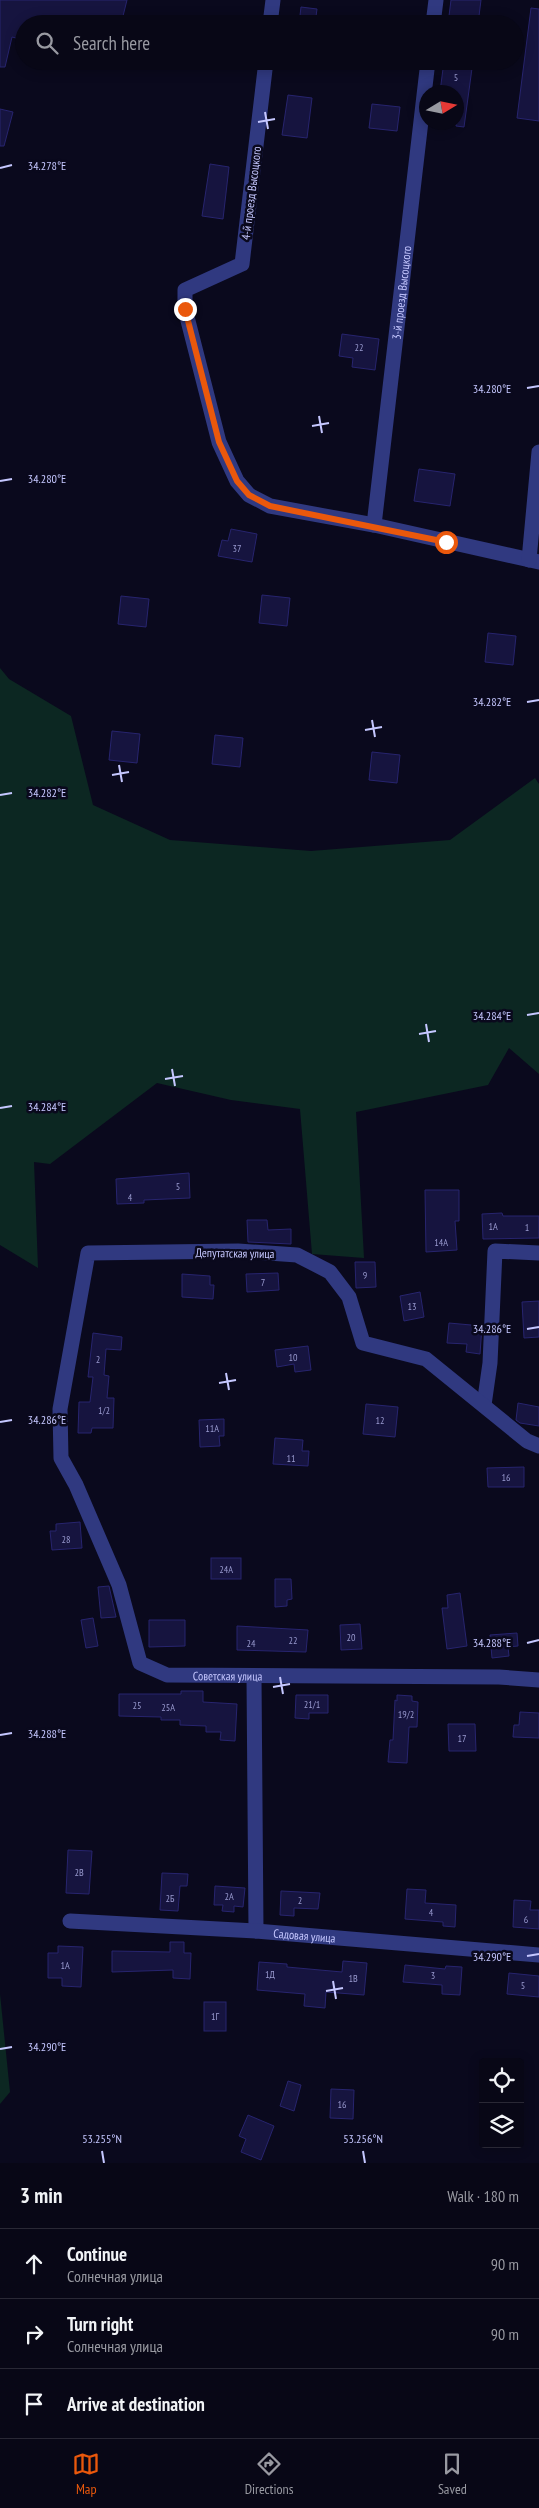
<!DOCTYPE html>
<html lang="en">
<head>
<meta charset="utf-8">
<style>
	:root { --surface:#080716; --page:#11101f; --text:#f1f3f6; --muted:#9899a1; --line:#292835; --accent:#ea580c }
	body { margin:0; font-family:"PT Sans Narrow",sans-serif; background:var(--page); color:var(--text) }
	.controls { position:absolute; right:15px; bottom:15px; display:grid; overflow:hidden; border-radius:5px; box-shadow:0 2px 12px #0003 }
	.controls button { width:45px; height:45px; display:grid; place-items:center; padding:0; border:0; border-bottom:1px solid var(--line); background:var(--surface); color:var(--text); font:25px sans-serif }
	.compass { position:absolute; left:419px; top:85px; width:45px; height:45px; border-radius:50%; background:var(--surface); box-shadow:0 2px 12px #0003; rotate:80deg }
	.stop { position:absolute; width:15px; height:15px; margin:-11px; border:4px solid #ea580c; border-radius:50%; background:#fff }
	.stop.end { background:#ea580c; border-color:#fff; box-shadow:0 1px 5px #0008 }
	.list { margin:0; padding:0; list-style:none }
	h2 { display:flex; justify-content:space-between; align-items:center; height:65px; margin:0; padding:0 20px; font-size:21px }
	h2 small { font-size:16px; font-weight:400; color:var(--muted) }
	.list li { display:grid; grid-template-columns:32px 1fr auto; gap:15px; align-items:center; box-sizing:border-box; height:70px; padding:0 20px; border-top:1px solid var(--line) }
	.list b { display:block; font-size:19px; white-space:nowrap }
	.list p { margin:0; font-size:16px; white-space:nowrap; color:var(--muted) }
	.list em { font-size:16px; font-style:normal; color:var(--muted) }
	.icon { flex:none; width:28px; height:28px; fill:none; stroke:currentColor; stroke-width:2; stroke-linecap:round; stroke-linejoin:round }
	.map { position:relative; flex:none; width:539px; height:2163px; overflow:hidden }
	.search { position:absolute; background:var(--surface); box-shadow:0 2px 12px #0003; left:15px; right:15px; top:15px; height:55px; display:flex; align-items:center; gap:12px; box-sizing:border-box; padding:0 18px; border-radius:28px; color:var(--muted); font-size:19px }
	.sheet { height:275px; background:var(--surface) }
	nav { display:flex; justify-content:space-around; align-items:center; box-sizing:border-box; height:70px; border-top:1px solid var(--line); background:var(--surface); font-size:14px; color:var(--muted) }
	nav a { display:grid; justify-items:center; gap:2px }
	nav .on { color:var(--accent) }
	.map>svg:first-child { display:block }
</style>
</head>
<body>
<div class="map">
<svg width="539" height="2163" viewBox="0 0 539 2163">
	<rect width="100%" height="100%" fill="#0a091d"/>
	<g fill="#0c2722">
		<polygon points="0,668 9,679 71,716 93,805 170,840 311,851 450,840 535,778 539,784 539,1074 509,1048 488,1085 356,1112 364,1258 312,1254 300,1109 231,1100 157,1083 50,1164 34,1162 38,1268 0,1245"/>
		<polygon points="0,1994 10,2092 0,2104"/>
	</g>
	<g fill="#16143f" stroke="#27246e">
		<polygon points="0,0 127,0 121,24 24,24 24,40 12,37 5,67 0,67"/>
		<polygon points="451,0 481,0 478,24 448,24"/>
		<polygon points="301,7 317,9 315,24 299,24"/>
		<polygon points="531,8 539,9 539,121 517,118"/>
		<polygon points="444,61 473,61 464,127 456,126 456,92 440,92"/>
		<polygon points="288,95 312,98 307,138 282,135"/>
		<polygon points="372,104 400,107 397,131 369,128"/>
		<polygon points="0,109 13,112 4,146 0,146"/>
		<polygon points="210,164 229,167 223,219 202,216"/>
		<polygon points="342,334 379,339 375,370 352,367 353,358 339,356"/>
		<polygon points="419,469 455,474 450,506 414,501"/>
		<polygon points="231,529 257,534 252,562 218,556 222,540 228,541"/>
		<polygon points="262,595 290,598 287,626 259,623"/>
		<polygon points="121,596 149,599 146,627 118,624"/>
		<polygon points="488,633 516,636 513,665 485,662"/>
		<polygon points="112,731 140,734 137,763 109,760"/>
		<polygon points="215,735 243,738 240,767 212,764"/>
		<polygon points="372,752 400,755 397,783 369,780"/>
		<polygon points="189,1173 190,1198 144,1200 144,1203 117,1204 116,1179"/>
		<polygon points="425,1190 459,1190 459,1221 455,1221 457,1250 426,1252"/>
		<polygon points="502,1213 503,1216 539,1216 539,1238 483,1239 482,1214"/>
		<polygon points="247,1220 267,1220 268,1230 291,1229 291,1244 248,1242"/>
		<polygon points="355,1262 375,1262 376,1287 356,1288"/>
		<polygon points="278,1273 279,1290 247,1292 246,1274"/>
		<polygon points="182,1274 210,1276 210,1285 214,1285 213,1299 182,1297"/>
		<polygon points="420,1292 424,1317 404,1321 400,1296"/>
		<polygon points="539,1301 539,1337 524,1338 522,1302"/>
		<polygon points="449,1323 482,1326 480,1354 466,1352 467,1344 447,1343"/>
		<polygon points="93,1333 122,1337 121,1350 106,1349 104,1375 109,1376 107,1398 114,1398 113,1428 92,1428 91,1433 78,1433 79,1402 90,1402 93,1377 88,1377"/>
		<polygon points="308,1346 311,1370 295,1372 294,1364 277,1367 275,1350"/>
		<polygon points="518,1403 539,1407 539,1426 520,1423 516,1420"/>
		<polygon points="366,1404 398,1407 395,1437 363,1434"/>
		<polygon points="224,1419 224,1436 219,1436 220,1446 200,1447 199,1420"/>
		<polygon points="275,1438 303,1440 302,1451 309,1451 308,1466 273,1464"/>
		<polygon points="524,1467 524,1487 488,1487 487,1468"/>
		<polygon points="80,1522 82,1548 52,1550 50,1531 56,1531 56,1524"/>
		<rect x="211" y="1558" width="30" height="21"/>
		<polygon points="275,1579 291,1579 292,1599 287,1600 287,1606 275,1607"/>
		<polygon points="109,1586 116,1617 101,1618 98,1587"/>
		<polygon points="460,1593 467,1646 447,1649 442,1608 448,1608 447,1595"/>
		<polygon points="93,1618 98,1646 86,1648 81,1620"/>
		<polygon points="149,1620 185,1620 185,1646 149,1647"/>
		<polygon points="360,1624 362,1649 341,1650 340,1625"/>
		<polygon points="237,1626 308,1630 306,1652 237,1650"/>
		<polygon points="517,1633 518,1646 508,1647 509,1656 492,1658 490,1635"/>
		<polygon points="181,1691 203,1691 203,1702 237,1704 235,1741 220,1740 221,1732 206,1732 206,1726 180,1725 180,1720 161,1720 161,1717 119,1716 119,1694 181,1694"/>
		<polygon points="296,1695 328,1695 328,1713 309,1713 309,1719 295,1718"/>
		<polygon points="397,1695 412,1696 412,1701 418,1702 417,1727 409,1727 407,1763 388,1762 390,1740 393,1740 395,1700 397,1701"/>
		<polygon points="520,1712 539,1713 539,1738 513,1737 514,1725 519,1725"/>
		<polygon points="448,1724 475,1724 476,1751 449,1751"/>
		<polygon points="68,1850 92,1851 89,1894 66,1893"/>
		<polygon points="162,1873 188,1874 187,1886 180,1886 178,1911 160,1910"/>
		<polygon points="215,1886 245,1888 243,1907 234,1906 234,1912 222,1911 223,1905 214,1905"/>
		<polygon points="407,1889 426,1890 425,1903 456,1905 455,1927 443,1926 443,1922 405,1919"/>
		<polygon points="281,1891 320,1893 318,1909 294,1908 294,1916 280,1915"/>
		<polygon points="514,1900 531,1901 530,1910 539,1910 539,1929 513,1927"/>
		<polygon points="170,1942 184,1942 184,1953 191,1953 190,1979 173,1978 173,1970 112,1972 112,1951 170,1952"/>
		<polygon points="58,1946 83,1947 81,1987 62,1986 62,1978 48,1978 48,1953 58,1953"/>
		<polygon points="343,1961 367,1963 364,1995 326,1992 325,2008 304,2006 305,1994 257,1990 259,1962 287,1964 287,1967 342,1972"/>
		<polygon points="405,1965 445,1969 446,1966 462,1967 460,1995 442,1994 442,1985 403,1982"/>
		<polygon points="509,1973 539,1976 539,1997 507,1994"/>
		<rect x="204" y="2002" width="22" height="29"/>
		<polygon points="288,2081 301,2085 294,2111 280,2106"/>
		<polygon points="331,2089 354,2090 353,2119 330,2118"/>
		<polygon points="248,2115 274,2126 261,2160 241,2152 246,2139 239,2136"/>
	</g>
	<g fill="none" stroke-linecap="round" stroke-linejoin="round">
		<g stroke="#303980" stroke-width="15">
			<polyline points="270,24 273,0"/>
			<polyline points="433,24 436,0"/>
			<polyline points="266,61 242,264 185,290 185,309 219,442 237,481 249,495 270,506 374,525 539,562"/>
			<path id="s1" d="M374,525L428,61"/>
			<polyline points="529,560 539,452"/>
			<polyline points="484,1405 490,1363 495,1251 539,1253"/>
			<path id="s2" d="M539,1446L527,1441L426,1359L363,1343L349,1297L330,1272L297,1255L238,1251L88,1253L60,1409L61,1458L76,1485L119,1585L140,1663L167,1675L499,1677L539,1680"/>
			<polyline points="254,1677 256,1931"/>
			<path id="s3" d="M70,1921L256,1931L539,1955"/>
		</g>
	</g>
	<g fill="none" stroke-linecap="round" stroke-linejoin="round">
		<polyline stroke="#ea580c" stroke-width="6" points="185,309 219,442 237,481 249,495 270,506 446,542"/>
	</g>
	<path fill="none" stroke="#c5c7ff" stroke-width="2" d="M265,112L268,129M258,122L275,119M0,168L12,165M527,388L539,386M319,416L322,433M312,426L329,423M0,481L12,479M527,702L539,700M372,720L375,737M365,730L382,727M119,765L122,782M112,775L129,772M0,795L12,793M527,1015L539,1013M426,1024L429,1042M419,1034L436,1031M172,1069L175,1086M165,1079L183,1076M0,1108L12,1106M527,1329L539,1327M226,1373L229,1390M219,1383L236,1380M0,1422L12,1420M527,1643L539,1640M280,1677L283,1694M273,1687L290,1684M0,1735L12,1733M527,1956L539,1954M333,1981L336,1999M326,1991L343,1988M0,2049L12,2047M102,2151L104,2163M363,2151L365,2163"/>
	<g text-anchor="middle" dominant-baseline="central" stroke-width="5" stroke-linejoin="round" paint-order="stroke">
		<g font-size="10" fill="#999acf">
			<text x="456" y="77">5</text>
			<text x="359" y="347">22</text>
			<text x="237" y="548">37</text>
			<text x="178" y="1186">5</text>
			<text x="130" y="1197">4</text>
			<text x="493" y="1226">1А</text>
			<text x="527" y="1227">1</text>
			<text x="441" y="1242">14А</text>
			<text x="365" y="1275">9</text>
			<text x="263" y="1282">7</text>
			<text x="412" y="1306">13</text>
			<text x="293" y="1357">10</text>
			<text x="98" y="1359">2</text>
			<text x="104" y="1410">1/2</text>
			<text x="380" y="1420">12</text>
			<text x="212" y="1428">11А</text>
			<text x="291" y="1458">11</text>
			<text x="506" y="1477">16</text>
			<text x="66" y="1539">28</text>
			<text x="226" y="1569">24А</text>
			<text x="351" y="1637">20</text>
			<text x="293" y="1640">22</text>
			<text x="251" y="1643">24</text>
			<text x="312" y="1704">21/1</text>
			<text x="137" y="1705">25</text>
			<text x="168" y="1707">25А</text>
			<text x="406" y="1714">19/2</text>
			<text x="462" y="1738">17</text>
			<text x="79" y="1872">2В</text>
			<text x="229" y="1896">2А</text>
			<text x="170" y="1898">2Б</text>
			<text x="300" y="1900">2</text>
			<text x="431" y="1912">4</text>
			<text x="526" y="1919">6</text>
			<text x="65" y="1965">1А</text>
			<text x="270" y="1974">1Д</text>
			<text x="433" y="1975">3</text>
			<text x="353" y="1978">1В</text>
			<text x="523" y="1985">5</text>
			<text x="215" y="2016">1Г</text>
			<text x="342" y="2104">16</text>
		</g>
		<g font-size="12" fill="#c5c7ff" stroke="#0a091d">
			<text transform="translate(251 193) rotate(-83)">4-й проезд Высоцкого</text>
			<text stroke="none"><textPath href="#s1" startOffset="234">3-й проезд Высоцкого</textPath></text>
			<text transform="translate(235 1253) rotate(1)">Депутатская улица</text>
			<text stroke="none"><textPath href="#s2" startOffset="1052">Советская улица</textPath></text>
			<text stroke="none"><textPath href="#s3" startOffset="235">Садовая улица</textPath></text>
		</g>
	</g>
	<g font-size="12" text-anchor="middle" fill="#c5c7ff" stroke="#0a091d" stroke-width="5" stroke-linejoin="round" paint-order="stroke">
		<text x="47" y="170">34.278°E</text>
		<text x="492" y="393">34.280°E</text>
		<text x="47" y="483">34.280°E</text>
		<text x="492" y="706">34.282°E</text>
		<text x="47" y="797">34.282°E</text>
		<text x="492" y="1020">34.284°E</text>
		<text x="47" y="1111">34.284°E</text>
		<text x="492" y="1333">34.286°E</text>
		<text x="47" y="1424">34.286°E</text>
		<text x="492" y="1647">34.288°E</text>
		<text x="47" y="1738">34.288°E</text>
		<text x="492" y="1961">34.290°E</text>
		<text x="47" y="2051">34.290°E</text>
		<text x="102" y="2143">53.255°N</text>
		<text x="363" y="2143">53.256°N</text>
	</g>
</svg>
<div class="controls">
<button><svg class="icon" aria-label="locate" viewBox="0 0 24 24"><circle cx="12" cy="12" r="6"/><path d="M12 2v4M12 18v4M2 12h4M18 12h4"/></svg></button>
<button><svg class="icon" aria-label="layers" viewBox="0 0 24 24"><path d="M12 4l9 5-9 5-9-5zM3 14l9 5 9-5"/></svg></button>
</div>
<svg class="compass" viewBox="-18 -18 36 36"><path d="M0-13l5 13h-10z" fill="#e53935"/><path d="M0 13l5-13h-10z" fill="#9899a1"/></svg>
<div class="stop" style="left:446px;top:542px"></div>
<div class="stop end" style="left:185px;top:309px"></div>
<div class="search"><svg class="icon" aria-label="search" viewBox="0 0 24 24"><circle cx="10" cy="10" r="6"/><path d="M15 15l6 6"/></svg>Search here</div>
</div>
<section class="sheet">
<h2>3 min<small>Walk · 180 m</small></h2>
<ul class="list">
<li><svg class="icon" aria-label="ahead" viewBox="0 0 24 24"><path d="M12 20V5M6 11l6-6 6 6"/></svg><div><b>Continue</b><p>Солнечная улица</p></div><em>90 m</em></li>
<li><svg class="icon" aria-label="right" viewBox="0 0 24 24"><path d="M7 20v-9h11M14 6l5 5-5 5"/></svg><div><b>Turn right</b><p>Солнечная улица</p></div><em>90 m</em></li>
<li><svg class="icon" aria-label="arrive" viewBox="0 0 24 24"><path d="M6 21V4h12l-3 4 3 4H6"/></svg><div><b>Arrive at destination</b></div></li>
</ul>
</section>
<nav>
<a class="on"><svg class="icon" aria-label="map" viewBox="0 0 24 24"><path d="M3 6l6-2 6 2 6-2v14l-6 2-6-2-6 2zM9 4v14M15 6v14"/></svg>Map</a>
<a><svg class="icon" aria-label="directions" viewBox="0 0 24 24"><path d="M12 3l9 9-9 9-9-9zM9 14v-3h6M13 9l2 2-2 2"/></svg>Directions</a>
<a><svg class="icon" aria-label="saved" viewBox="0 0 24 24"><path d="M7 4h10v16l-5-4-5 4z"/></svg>Saved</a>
</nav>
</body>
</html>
